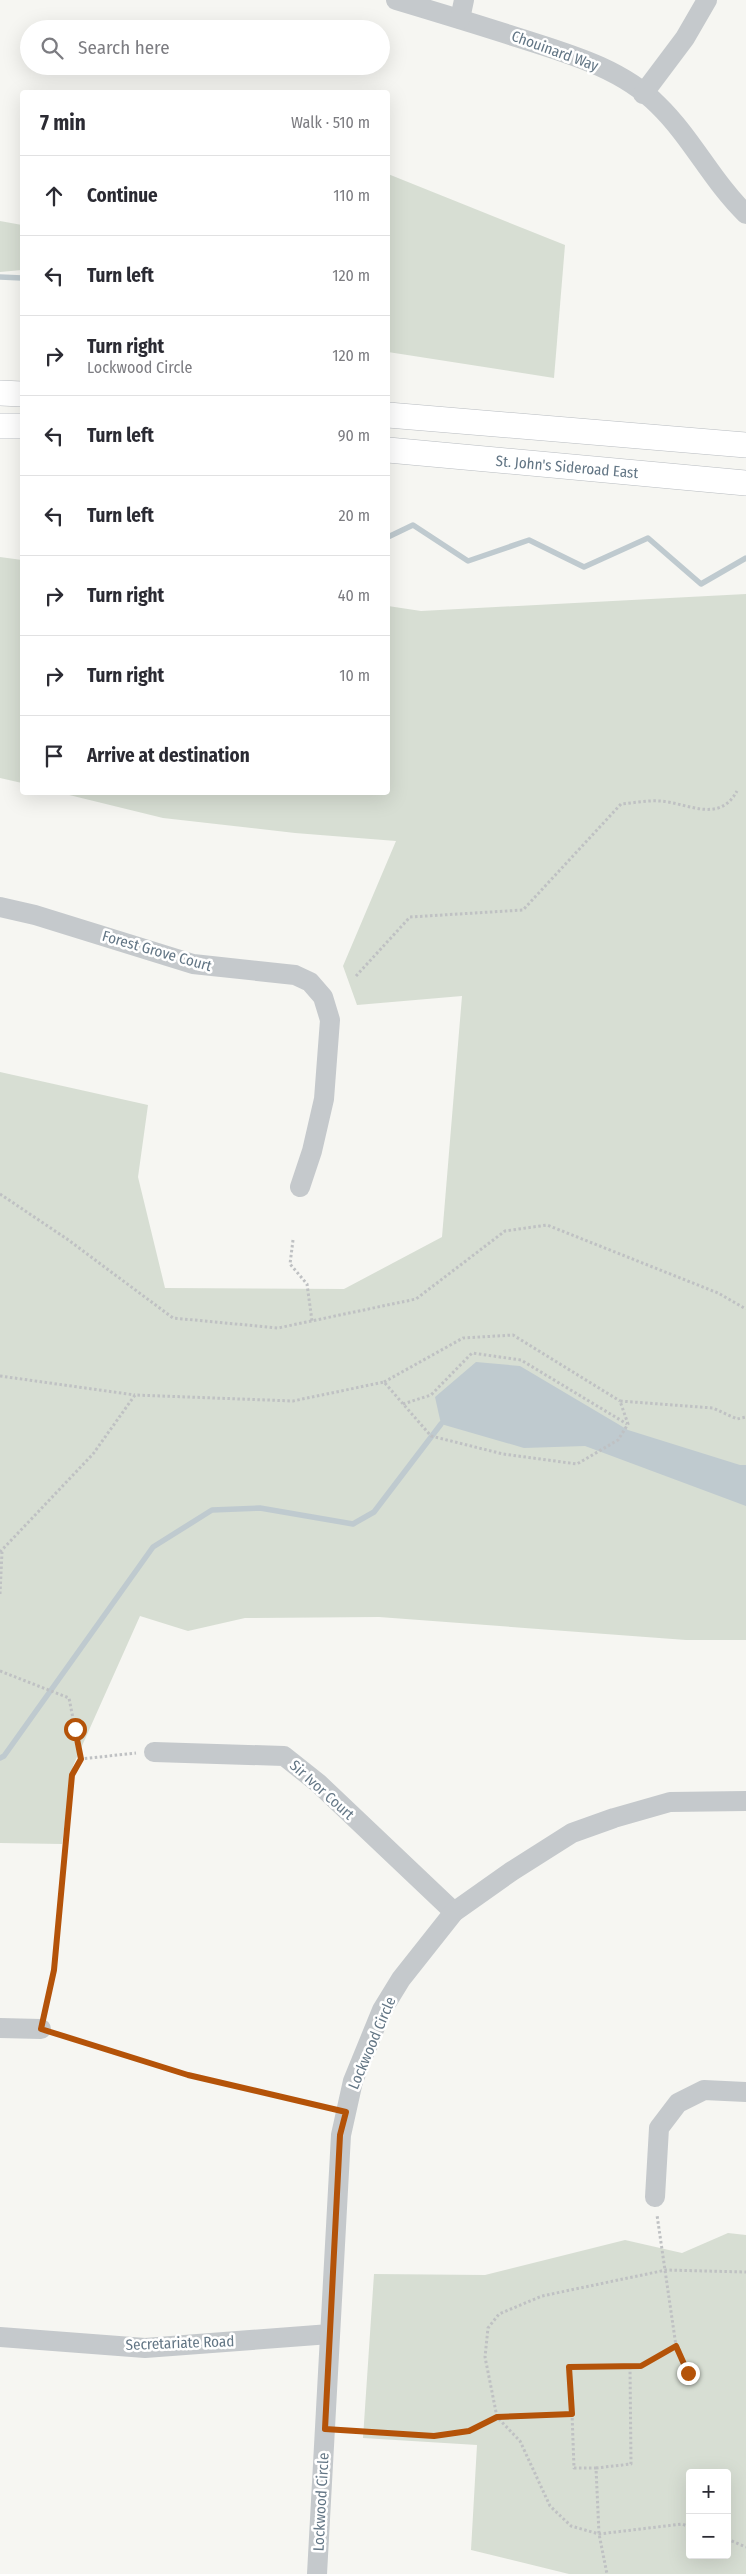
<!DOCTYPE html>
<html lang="en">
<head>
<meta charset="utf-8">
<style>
	:root { --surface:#fff; --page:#f7f7f7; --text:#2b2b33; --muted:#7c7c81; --line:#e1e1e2 }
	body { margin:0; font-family:"Fira Sans Condensed",sans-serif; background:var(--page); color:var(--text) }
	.controls { position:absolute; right:15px; bottom:15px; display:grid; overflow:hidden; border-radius:5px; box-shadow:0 5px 20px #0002 }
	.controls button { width:45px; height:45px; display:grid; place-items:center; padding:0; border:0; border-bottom:1px solid var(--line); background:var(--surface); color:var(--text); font:25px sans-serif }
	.stop { position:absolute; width:15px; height:15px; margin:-11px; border:4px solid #b45309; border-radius:50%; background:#fff }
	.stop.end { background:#b45309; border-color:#fff; box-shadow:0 1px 5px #0008 }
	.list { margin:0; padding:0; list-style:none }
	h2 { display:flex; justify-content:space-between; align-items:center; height:65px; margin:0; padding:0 20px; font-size:21px }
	h2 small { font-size:16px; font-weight:400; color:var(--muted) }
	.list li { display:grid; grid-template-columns:32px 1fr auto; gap:15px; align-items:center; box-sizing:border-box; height:80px; padding:0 20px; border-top:1px solid var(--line) }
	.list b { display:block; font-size:19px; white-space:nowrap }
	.list p { margin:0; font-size:16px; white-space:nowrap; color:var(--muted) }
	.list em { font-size:16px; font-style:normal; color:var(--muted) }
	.icon { flex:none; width:28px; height:28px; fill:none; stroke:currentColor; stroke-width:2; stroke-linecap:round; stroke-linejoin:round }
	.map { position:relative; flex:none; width:746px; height:2574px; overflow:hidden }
	.search { position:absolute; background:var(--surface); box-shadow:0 5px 20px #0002; left:20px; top:20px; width:370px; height:55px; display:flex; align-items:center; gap:12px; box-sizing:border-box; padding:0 18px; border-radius:28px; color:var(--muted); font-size:19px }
	.panel { position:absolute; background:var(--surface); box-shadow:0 5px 20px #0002; left:20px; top:90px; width:370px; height:705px; border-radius:5px }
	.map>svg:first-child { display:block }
</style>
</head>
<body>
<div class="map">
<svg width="746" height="2574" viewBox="0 0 746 2574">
	<rect width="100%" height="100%" fill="#f6f6f2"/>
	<g fill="#d7ded3" fill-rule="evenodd">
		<polygon points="388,174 565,245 554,378 388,352"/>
		<polygon points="0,221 22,225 22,270 0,272"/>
		<polygon points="0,557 22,560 22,783 0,778"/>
		<polygon points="746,594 746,1640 686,1640 379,1617 245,1618 188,1631 140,1616 73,1766 62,1844 0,1843 0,1072 148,1105 138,1177 165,1288 344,1289 442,1237 462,996 357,1005 343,966 396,841 295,833 163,818 61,793 388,792 388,606 421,611"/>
		<path d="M728,2233L746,2235V2574H569L471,2550L477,2445L363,2438L374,2274L485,2275L625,2240L682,2253ZM690,2473H727V2555H690Z"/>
	</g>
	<polygon fill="#bfcacf" points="476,1362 520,1366 628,1430 740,1465 746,1465 746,1506 585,1446 524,1448 441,1424 435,1397"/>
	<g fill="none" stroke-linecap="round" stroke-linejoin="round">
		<g stroke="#bfcacf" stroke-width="5.5">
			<polyline points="0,277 22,278"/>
			<polyline points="388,537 413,525 468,561 529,540 584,567 648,538 701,584 746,558"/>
			<polyline points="0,1758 4,1756 153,1547 212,1510 260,1508 353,1524 374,1512 441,1424"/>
		</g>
		<g stroke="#b8bcc0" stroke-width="26">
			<g id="major">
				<polyline points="0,393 22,394"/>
				<polyline points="388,415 746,445"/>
				<polyline points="0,426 22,426"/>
				<polyline points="388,450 746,483"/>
			</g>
		</g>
		<g stroke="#bfc1c3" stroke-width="3" stroke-dasharray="2.5 2.5" stroke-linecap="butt">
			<path d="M356,976L410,917L523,910L621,804C634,803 648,800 660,801C688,803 719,824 737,791"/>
			<polyline points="0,1194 67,1239 173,1318 278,1328 416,1299 505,1231 547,1225 718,1293 746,1309"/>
			<polyline points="293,1240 290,1264 307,1284 312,1321"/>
			<polyline points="0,1376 135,1395"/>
			<polyline points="384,1382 463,1338 513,1335 620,1401"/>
			<polyline points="403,1404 431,1395 472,1353 521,1360 627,1424"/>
			<polyline points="0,1552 93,1454 135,1395 293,1401 384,1382 431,1436 503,1454 577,1464 618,1440 628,1424 620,1401 713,1408 737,1419 746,1417"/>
			<polyline points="0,1594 2,1552"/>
			<polyline points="0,1671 69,1698 81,1759"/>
			<polyline points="45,2011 54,1970 72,1775 81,1759 136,1753"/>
			<polyline points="58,2034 188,2075 329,2108"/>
			<polyline points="676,2346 688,2373"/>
			<polyline points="572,2413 574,2468 596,2468 599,2534 607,2574"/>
			<polyline points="343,2430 435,2436 469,2431 497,2417 572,2413 569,2367 641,2366 676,2346 657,2215"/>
			<polyline points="596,2468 631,2464 630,2366"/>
			<polyline points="690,2527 682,2524 599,2534 571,2526 550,2506 520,2441 497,2417 485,2357 488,2328 499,2314 542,2296 666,2270 746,2272"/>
			<polyline points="727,2539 746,2547"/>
		</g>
		<g stroke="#c5c9cc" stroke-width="20">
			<path d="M396,0C436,12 476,24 516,37C565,53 620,67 658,105C692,138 712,181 746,214"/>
			<polyline points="460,19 464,0"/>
			<polyline points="643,94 685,38 707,0"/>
			<polyline points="0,907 35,915 193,964 295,975 310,982 323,997 330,1020 324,1099 312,1151 300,1187"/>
			<polyline points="154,1752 284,1756 318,1783 454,1912"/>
			<polyline points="0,2028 41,2029"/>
			<polyline points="655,2197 659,2128 678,2103 704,2090 746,2092"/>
			<polyline points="0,2337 145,2348 330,2334"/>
			<polyline points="317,2574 341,2135 353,2081 382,2010 401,1979 454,1912 512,1871 572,1833 614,1818 670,1802 746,1801"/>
		</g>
		<use href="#major" stroke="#fff" stroke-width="25"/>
	</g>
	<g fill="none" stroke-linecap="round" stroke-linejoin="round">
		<polyline stroke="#b45309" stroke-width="6" points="75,1729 81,1759 72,1775 54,1970 41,2029 188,2075 346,2112 340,2135 325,2429 434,2436 469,2431 497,2417 572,2414 569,2367 641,2366 676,2346 688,2373"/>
	</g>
	<g text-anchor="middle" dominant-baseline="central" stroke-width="5" stroke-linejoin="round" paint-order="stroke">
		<g font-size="15" fill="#637685" stroke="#fff">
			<text transform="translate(555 51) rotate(20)">Chouinard Way</text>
			<text transform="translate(567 467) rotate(5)">St. John's Sideroad East</text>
			<text transform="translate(157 951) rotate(16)">Forest Grove Court</text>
			<text transform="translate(322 1790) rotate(42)">Sir Ivor Court</text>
			<text transform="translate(372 2043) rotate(-67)">Lockwood Circle</text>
			<text transform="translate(180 2343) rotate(-2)">Secretariate Road</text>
			<text transform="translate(321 2502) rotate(-87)">Lockwood Circle</text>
		</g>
	</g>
</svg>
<div class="controls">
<button>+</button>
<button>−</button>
</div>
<div class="stop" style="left:75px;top:1729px"></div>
<div class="stop end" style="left:688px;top:2373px"></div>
<div class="search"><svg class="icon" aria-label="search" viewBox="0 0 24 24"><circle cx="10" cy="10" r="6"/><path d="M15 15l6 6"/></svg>Search here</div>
<section class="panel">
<h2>7 min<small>Walk · 510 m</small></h2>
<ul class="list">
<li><svg class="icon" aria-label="ahead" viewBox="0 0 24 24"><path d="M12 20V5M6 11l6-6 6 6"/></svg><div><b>Continue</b></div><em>110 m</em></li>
<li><svg class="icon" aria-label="left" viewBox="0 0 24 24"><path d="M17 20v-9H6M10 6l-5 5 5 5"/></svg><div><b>Turn left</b></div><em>120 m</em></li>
<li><svg class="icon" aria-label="right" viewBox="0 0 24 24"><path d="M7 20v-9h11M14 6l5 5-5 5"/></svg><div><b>Turn right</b><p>Lockwood Circle</p></div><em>120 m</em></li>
<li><svg class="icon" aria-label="left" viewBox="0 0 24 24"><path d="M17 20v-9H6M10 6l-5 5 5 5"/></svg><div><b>Turn left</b></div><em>90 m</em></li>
<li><svg class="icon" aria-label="left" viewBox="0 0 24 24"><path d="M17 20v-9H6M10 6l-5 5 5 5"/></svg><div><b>Turn left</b></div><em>20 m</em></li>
<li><svg class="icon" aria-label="right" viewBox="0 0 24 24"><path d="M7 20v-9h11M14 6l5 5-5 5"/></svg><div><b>Turn right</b></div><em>40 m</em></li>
<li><svg class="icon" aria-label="right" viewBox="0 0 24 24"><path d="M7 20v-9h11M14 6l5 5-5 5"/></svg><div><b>Turn right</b></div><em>10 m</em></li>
<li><svg class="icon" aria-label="arrive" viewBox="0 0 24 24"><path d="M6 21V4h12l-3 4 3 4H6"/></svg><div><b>Arrive at destination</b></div></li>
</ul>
</section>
</div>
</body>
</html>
